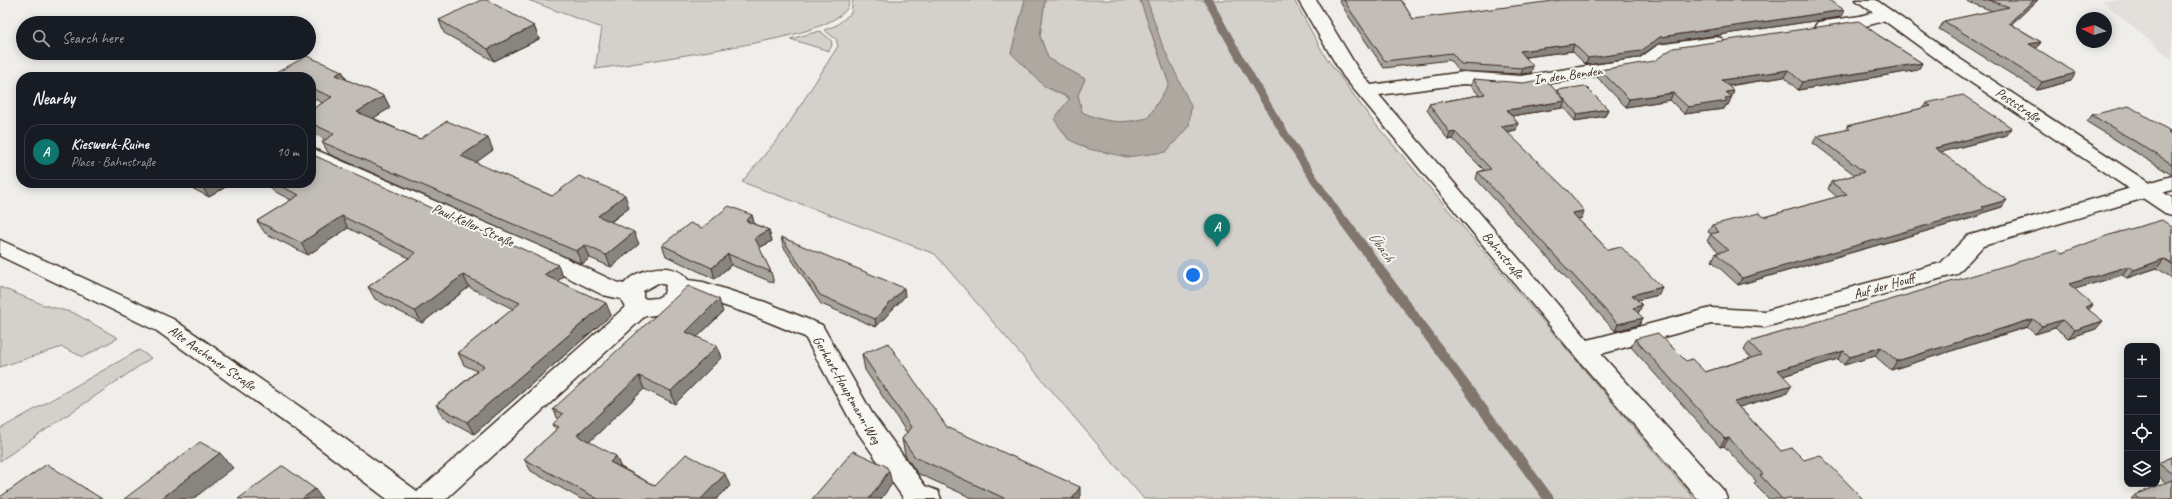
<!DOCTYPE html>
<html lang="en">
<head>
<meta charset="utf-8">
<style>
	:root { --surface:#171b24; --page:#20242c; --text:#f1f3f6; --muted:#9ea1a6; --line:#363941; --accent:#0f766e }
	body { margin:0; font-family:Caveat,sans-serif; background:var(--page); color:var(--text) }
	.controls { position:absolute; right:12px; bottom:12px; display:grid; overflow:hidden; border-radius:8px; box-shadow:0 2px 10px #0003 }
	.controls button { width:36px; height:36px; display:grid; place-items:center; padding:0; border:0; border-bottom:1px solid var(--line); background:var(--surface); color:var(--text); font:20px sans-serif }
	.compass { position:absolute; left:2076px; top:12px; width:36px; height:36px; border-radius:50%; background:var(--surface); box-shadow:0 2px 10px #0003; rotate:276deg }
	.you { position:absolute; left:1193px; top:275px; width:14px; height:14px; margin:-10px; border:3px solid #fff; border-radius:50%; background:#1a73e8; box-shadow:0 0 0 6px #1a73e833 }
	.badge { display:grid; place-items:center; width:26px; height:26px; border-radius:50%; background:var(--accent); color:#fff; font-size:13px; font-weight:700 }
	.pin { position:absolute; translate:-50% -33px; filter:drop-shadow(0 1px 2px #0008) }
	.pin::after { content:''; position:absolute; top:21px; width:14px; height:12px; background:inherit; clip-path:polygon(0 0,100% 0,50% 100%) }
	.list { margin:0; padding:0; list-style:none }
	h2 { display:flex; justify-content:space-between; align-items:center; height:52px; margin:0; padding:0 16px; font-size:17px }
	h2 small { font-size:13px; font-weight:400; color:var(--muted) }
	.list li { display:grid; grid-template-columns:26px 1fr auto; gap:12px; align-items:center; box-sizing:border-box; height:56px; margin:0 8px 8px; padding:0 8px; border:1px solid var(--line); border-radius:16px }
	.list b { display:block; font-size:15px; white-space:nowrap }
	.list p { margin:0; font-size:13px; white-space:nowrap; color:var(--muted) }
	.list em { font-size:13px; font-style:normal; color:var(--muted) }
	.icon { flex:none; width:22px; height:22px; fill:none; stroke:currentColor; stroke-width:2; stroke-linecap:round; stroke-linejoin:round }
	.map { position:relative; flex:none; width:2172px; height:499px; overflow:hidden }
	.search { position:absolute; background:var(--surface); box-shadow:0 2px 10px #0003; left:16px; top:16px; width:300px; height:44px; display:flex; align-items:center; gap:10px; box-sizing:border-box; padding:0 14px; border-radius:22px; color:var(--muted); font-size:15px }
	.panel { position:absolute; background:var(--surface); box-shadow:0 2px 10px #0003; left:16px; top:72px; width:300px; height:116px; border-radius:16px }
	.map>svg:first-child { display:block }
</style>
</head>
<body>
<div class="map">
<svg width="2172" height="499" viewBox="0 0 2172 499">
	<rect width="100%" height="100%" fill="#efeeea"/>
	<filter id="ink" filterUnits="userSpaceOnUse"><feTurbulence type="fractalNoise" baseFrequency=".025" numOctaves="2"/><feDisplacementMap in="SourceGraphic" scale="8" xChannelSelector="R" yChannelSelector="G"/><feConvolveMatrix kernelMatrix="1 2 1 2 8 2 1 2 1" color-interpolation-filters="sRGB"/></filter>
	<g filter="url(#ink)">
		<polygon fill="#e2dfdb" points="2101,0 2172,0 2172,59"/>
		<g fill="#d4d1cc" stroke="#887e75">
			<path d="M528,0H850C849,5 847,10 843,13C819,34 748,44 715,50C675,57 635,64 595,69L602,28Z"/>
			<polygon points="853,0 1025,0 1011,53 1044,86 1070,99 1055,119 1069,139 1088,149 1189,126 1147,0 1294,0 1325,56 1372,120 1694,499 1144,499 935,254 742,182 785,130 838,46 836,39 824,30 837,25 851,13"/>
			<path d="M1045,0H1140L1169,84L1148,118C1122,124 1106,123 1082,112L1078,95L1085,79L1048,58L1040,36Z"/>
			<polygon points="820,31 831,40 832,45 829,51 790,39"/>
			<polygon points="0,287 44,305 74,313 118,338 83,357 62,347 0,367"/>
			<polygon points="139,350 151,358 0,461 0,429"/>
		</g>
		<path fill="#afa8a1" stroke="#81766d" d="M1025,0H1045L1040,36L1048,58L1085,79L1078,95L1082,112C1104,123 1124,124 1148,118L1169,84L1140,0H1147L1162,44L1191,106L1189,126L1166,152L1127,157L1088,149L1068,139L1054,119L1070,98L1044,86L1011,53Z"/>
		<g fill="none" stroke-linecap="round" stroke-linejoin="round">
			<path stroke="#81766d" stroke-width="8" d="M1208,0C1249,77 1293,152 1344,222"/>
			<polyline stroke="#81766d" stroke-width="10" points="1344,221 1549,499"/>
			<g stroke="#3b2a1e" stroke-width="3">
				<g id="minor">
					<polygon points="1298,0 1316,0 1358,69 1371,85 1464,72 1521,76 1640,58 1658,45 1664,44 1715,37 1721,38 1724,42 1721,46 1669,54 1651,67 1645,68 1521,88 1464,84 1379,95 1588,340 1711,308 1765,311 1941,263 1967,236 2172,176 2172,190 1983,246 1957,274 1765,327 1711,324 1601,354 1724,491 1727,499 1698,499 1575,356 1343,76"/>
					<path d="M1884,9L1890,10L1893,14C1884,27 1839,29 1824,31L1818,30L1815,26L1818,22L1860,16Z"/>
					<path d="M316,150L551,251L616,282L624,284C637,267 676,260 688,280L703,282L765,302L822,325L872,413L925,486L938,491L941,499H904L854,427L805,337L749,314L701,298L687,296C678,311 662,315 645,316L446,499H415L418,491L625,307L621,299L603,295L535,261L311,161V151ZM658,283L666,285L664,294L657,298L646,299L643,297V291Z"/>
				</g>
			</g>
			<g stroke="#3b2a1e" stroke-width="3">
				<g id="secondary">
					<polygon points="1856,0 1876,0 1957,57 2172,198 2172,215 2165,213 1945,65"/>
					<polygon points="0,240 173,319 319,420 417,491 420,499 387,499 301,434 157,331 0,256"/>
				</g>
			</g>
			<use href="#minor" fill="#f6f6f2" fill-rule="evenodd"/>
			<use href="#secondary" fill="#f6f6f2" fill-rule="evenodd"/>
		</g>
		<g fill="#a7a39d" stroke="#3b2a1e">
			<polygon points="1339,0 1401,0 1413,19 1841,17 1658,44 1638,58 1586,65 1572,51 1526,57 1531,73 1521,74 1459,71 1450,60 1384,68 1349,17"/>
			<polygon points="1968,0 2038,0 2011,24 2041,42 2036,49 2071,81 2037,90 1939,29 1944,21 1993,11 1968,2"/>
			<polygon points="439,20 534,26 539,39 494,61 444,33"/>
			<polygon points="1878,35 1922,63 1918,70 1798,90 1784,77 1729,86 1734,91 1728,105 1726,105 1724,109 1684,114 1670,100 1626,107 1597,77 1600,70"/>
			<polygon points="342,71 347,80 384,96 390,108 373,118 420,139 493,150 475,163 552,196 629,208 611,222 639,244 611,267 590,258 582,264 329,154 322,142 326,140 311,132 311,110 323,103 311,97 311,77 278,77 276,73"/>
			<polygon points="1473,79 1556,91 1557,90 1608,109 1605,116 1575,121 1563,107 1562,108 1512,116 1516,130 1507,132 1582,218 1578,219 1608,250 1659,295 1637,300 1639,312 1638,313 1643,318 1639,325 1615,331 1476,179 1478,172 1484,170 1453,139 1448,140 1427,110 1429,104 1479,95 1471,86"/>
			<polygon points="1926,103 2012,128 2007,135 1941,152 2002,207 1982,213 1979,216 1738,285 1712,261 1716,253 1719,252 1707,241 1711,234 1708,232 1712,225 1764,217 1837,197 1828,189 1831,182 1855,175 1813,143 1817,136 1846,130 1847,126 1923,108"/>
			<polygon points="2092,115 2172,133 2170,135 2172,136 2172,175 2087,122"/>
			<polygon points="182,183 232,183 209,197"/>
			<polygon points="267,183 311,183 558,265 563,277 557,281 611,315 474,434 443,417 436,405 477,371 464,365 458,353 513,309 469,287 422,323 375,299 368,287 409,258 348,228 308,255 265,233 257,221 291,200 272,190"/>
			<polygon points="752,215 754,224 769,230 772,241 759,248 771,272 774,283 731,265 715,279 666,256 662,245 702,228"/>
			<polygon points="2172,227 2172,278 2157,268 2127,278 2122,275 2074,289 2089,310 2096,329 2068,338 2055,328 2035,334 2027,327 1891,370 1875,356 1844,365 1838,359 1783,376 1787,393 1739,407 1781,451 1804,460 1863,499 1769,499 1754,484 1756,481 1724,446 1720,447 1631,347 1635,339 1686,361 1705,372 1751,358 1744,350 1749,342 2062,253"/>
			<polygon points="781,237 905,296 876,327 821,304 783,246"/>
			<polygon points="723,312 697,337 717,346 721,358 675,404 644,389 589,442 621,467 655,486 730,486 717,499 581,499 531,471 524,459 556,430 553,424 558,419 553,409"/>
			<polygon points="862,354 947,427 1080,499 974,499 917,473 905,455 902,439 907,433 865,370"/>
			<polygon points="2172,457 2172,499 2131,499 2135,495 2166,483 2157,475 2157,464"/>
		</g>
		<g fill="#888480" stroke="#3b2a1e">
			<polygon points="2034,0 2038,0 2004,31 2009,23"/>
			<polygon points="1844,10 1841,17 1658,44 1638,58 1586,65 1588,58 1660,37"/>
			<polygon points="534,26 539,39 494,61 488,49"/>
			<polygon points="2041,42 2036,49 2029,44"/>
			<polygon points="1574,44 1572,51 1518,58 1520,51"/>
			<polygon points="1922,63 1918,70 1798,90 1802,82"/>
			<polygon points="1533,66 1531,73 1521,74 1523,68"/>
			<polygon points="1788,70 1784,77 1719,87 1722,80"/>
			<polygon points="342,71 348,83 336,75"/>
			<polygon points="2076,73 2071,81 2037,90 2042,82"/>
			<polygon points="1734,91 1728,105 1726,105 1724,109 1684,114 1688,107 1726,92"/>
			<polygon points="1673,93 1670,100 1626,107 1629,99"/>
			<polygon points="384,96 390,108 364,124 357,112"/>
			<polygon points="1565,101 1562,108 1505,117 1507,110"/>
			<polygon points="1608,109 1605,116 1575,121 1577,114"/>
			<polygon points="1518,123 1516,130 1499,133 1501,126"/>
			<polygon points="2012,128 2007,135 1930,155 1935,148"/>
			<polygon points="1455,132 1453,139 1448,140 1450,133"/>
			<polygon points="488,138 493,150 467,169 461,156"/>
			<polygon points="205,183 232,183 209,197 201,185"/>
			<polygon points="625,195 629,208 602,228 598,216"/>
			<polygon points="2007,200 2002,207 1982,213 1979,216 1738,285 1742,278 1982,207"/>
			<polygon points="1584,211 1582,218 1570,221 1572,213"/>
			<polygon points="752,215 755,226 746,221"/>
			<polygon points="342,216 348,228 308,255 301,243"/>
			<polygon points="769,230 772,241 757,249 755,238"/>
			<polygon points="634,232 639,244 611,267 606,255"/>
			<polygon points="585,245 590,258 582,264 576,251"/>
			<polygon points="728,254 731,265 715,279 712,268"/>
			<polygon points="2164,259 2157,268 2127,278 2134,270"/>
			<polygon points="558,265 563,277 549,287 544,275"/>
			<polygon points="2129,266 2122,275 2062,293 2069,284"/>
			<polygon points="463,275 469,287 422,323 415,311"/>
			<polygon points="1662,287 1659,295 1629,302 1632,295"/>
			<polygon points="904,288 905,296 876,327 875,319"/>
			<polygon points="719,299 723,312 690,344 686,332"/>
			<polygon points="606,303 611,315 474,434 467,422"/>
			<polygon points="1642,305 1639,312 1630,315 1633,308"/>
			<polygon points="2093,305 2086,313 2085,307"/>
			<polygon points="1643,318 1639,325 1615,331 1618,324"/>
			<polygon points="2033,319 2027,327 1891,370 1897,361"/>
			<polygon points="2062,320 2055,328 2035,334 2042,326"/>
			<polygon points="2103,321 2096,329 2068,338 2075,330"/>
			<polygon points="717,346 721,358 675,404 671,391"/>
			<polygon points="1881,347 1875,356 1844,365 1850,357"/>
			<polygon points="1844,351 1838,359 1773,379 1778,370"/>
			<polygon points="639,376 644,389 583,448 577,435"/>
			<polygon points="1792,385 1787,393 1729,410 1734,402"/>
			<polygon points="1729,438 1724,446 1720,447 1725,439"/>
			<polygon points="220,453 233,468 193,499 161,499"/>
			<polygon points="616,456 621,468 610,462"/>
			<polygon points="889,471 892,484 881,499 869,499"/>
			<polygon points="725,474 730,486 717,499 701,499"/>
			<polygon points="1080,487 1080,499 1072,499"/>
			<polygon points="315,489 322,499 302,499"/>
		</g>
		<g fill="#c2bdb7" stroke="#3b2a1e">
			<polygon points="481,0 487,0 534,26 488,49 439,20"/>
			<polygon points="1344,0 1401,0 1413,19 1561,0 1830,0 1844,10 1660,37 1641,51 1588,58 1574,44 1520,51 1533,66 1523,68 1461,64 1452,53 1385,61 1350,10"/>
			<polygon points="1989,0 2034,0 2009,23 2041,42 2029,44 2076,73 2042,82 1944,21 2009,7"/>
			<polygon points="1859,21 1878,35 1922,63 1802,82 1788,70 1722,80 1734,91 1726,92 1732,97 1725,98 1727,101 1688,107 1673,93 1629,99 1600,70 1654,61 1673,48"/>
			<polygon points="307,56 342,71 336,75 384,96 357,112 420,139 447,121 488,138 461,156 552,196 579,176 625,195 598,216 634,232 606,255 585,245 576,251 322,142 334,134 311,123 311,110 332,97 311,88 311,77 285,77 276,73"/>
			<polygon points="1473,79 1523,83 1545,79 1565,101 1507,110 1518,123 1501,126 1568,191 1584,211 1572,213 1608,250 1621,247 1662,287 1632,295 1642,305 1633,308 1643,318 1618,324 1478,172 1491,169 1455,132 1450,133 1429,104 1485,94"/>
			<polygon points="1585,86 1608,109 1577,114 1557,90"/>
			<polygon points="1963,95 2012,128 1935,148 2007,200 1982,207 1984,209 1742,278 1716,253 1728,250 1710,234 1719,232 1712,225 1759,213 1764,217 1847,194 1831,182 1864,172 1817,136 1850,129 1847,126 1931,106 1926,103"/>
			<polygon points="2129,106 2172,132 2168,133 2172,136 2172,164 2092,115"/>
			<polygon points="311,154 558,265 544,275 606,303 467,422 436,405 484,366 458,353 520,303 463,275 415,311 368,287 416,253 342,216 301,243 257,221 299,195 274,183 311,183"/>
			<polygon points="197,183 205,183 201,185"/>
			<polygon points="729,206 752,215 746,221 769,230 755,238 771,272 728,254 712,268 662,245 690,223 702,228"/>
			<polygon points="2162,220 2172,227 2172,264 2164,259 2134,270 2129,266 2069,284 2093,305 2085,307 2103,321 2075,330 2062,320 2042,326 2033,319 1897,361 1881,347 1850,357 1844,351 1778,370 1792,385 1734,402 1781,451 1792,448 1804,460 1820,455 1863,499 1782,499 1760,475 1763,474 1729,438 1725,439 1635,339 1658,333 1686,361 1692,359 1705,372 1761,355 1749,342 2058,250 2062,253 2106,236"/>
			<polygon points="781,237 904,288 875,319 820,295"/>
			<polygon points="688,286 719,299 686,332 717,346 671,391 639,376 577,435 616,456 610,462 655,486 686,454 725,474 701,499 598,499 524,459 559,427 553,424 563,414 553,409"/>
			<polygon points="888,343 947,427 1080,487 1072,499 1006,499 915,457 902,439 911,427 862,354"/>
			<polygon points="200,442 220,453 161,499 124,499"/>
			<polygon points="853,451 886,466 889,471 869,499 812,499"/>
			<polygon points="2172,457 2172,474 2158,463"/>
			<polygon points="47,464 102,499 0,499 0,497"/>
			<polygon points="283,466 315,489 302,499 238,499"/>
			<polygon points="2172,480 2172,499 2140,499 2135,495"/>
		</g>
	</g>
	<g text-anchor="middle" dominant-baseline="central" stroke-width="4" stroke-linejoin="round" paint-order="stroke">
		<g font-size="14" fill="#3b2a1e" stroke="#f6f6f2">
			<text transform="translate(1568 75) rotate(-8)">In den Benden</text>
			<text transform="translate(2018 105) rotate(34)">Poststraße</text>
			<text transform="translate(473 225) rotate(24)">Paul-Keller-Straße</text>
			<text transform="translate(1503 255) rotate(50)">Bahnstraße</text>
			<text transform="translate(1884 286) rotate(-16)">Auf der Houff</text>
			<text transform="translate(212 358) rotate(35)">Alte Aachener Straße</text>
			<text transform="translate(847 390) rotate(60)">Gerhart-Hauptmann-Weg</text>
		</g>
		<g font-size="15" font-style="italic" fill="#64564c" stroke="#f6f6f2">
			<text transform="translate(1381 247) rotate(54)">Übach</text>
		</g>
	</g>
</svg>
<div class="controls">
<button>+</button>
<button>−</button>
<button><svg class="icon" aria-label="locate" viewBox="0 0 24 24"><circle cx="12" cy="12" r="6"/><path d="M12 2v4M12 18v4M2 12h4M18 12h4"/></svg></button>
<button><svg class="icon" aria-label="layers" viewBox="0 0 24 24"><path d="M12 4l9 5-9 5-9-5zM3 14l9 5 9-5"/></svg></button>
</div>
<svg class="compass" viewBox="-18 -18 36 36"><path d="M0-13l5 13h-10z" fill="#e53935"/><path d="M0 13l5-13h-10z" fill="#9ea1a6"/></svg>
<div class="you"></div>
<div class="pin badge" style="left:1217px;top:247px">A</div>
<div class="search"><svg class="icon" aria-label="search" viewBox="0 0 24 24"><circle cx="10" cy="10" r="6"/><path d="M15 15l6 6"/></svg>Search here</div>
<section class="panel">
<h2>Nearby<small></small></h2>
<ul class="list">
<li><span class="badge">A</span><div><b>Kieswerk-Ruine</b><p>Place · Bahnstraße</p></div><em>10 m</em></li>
</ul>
</section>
</div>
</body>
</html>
